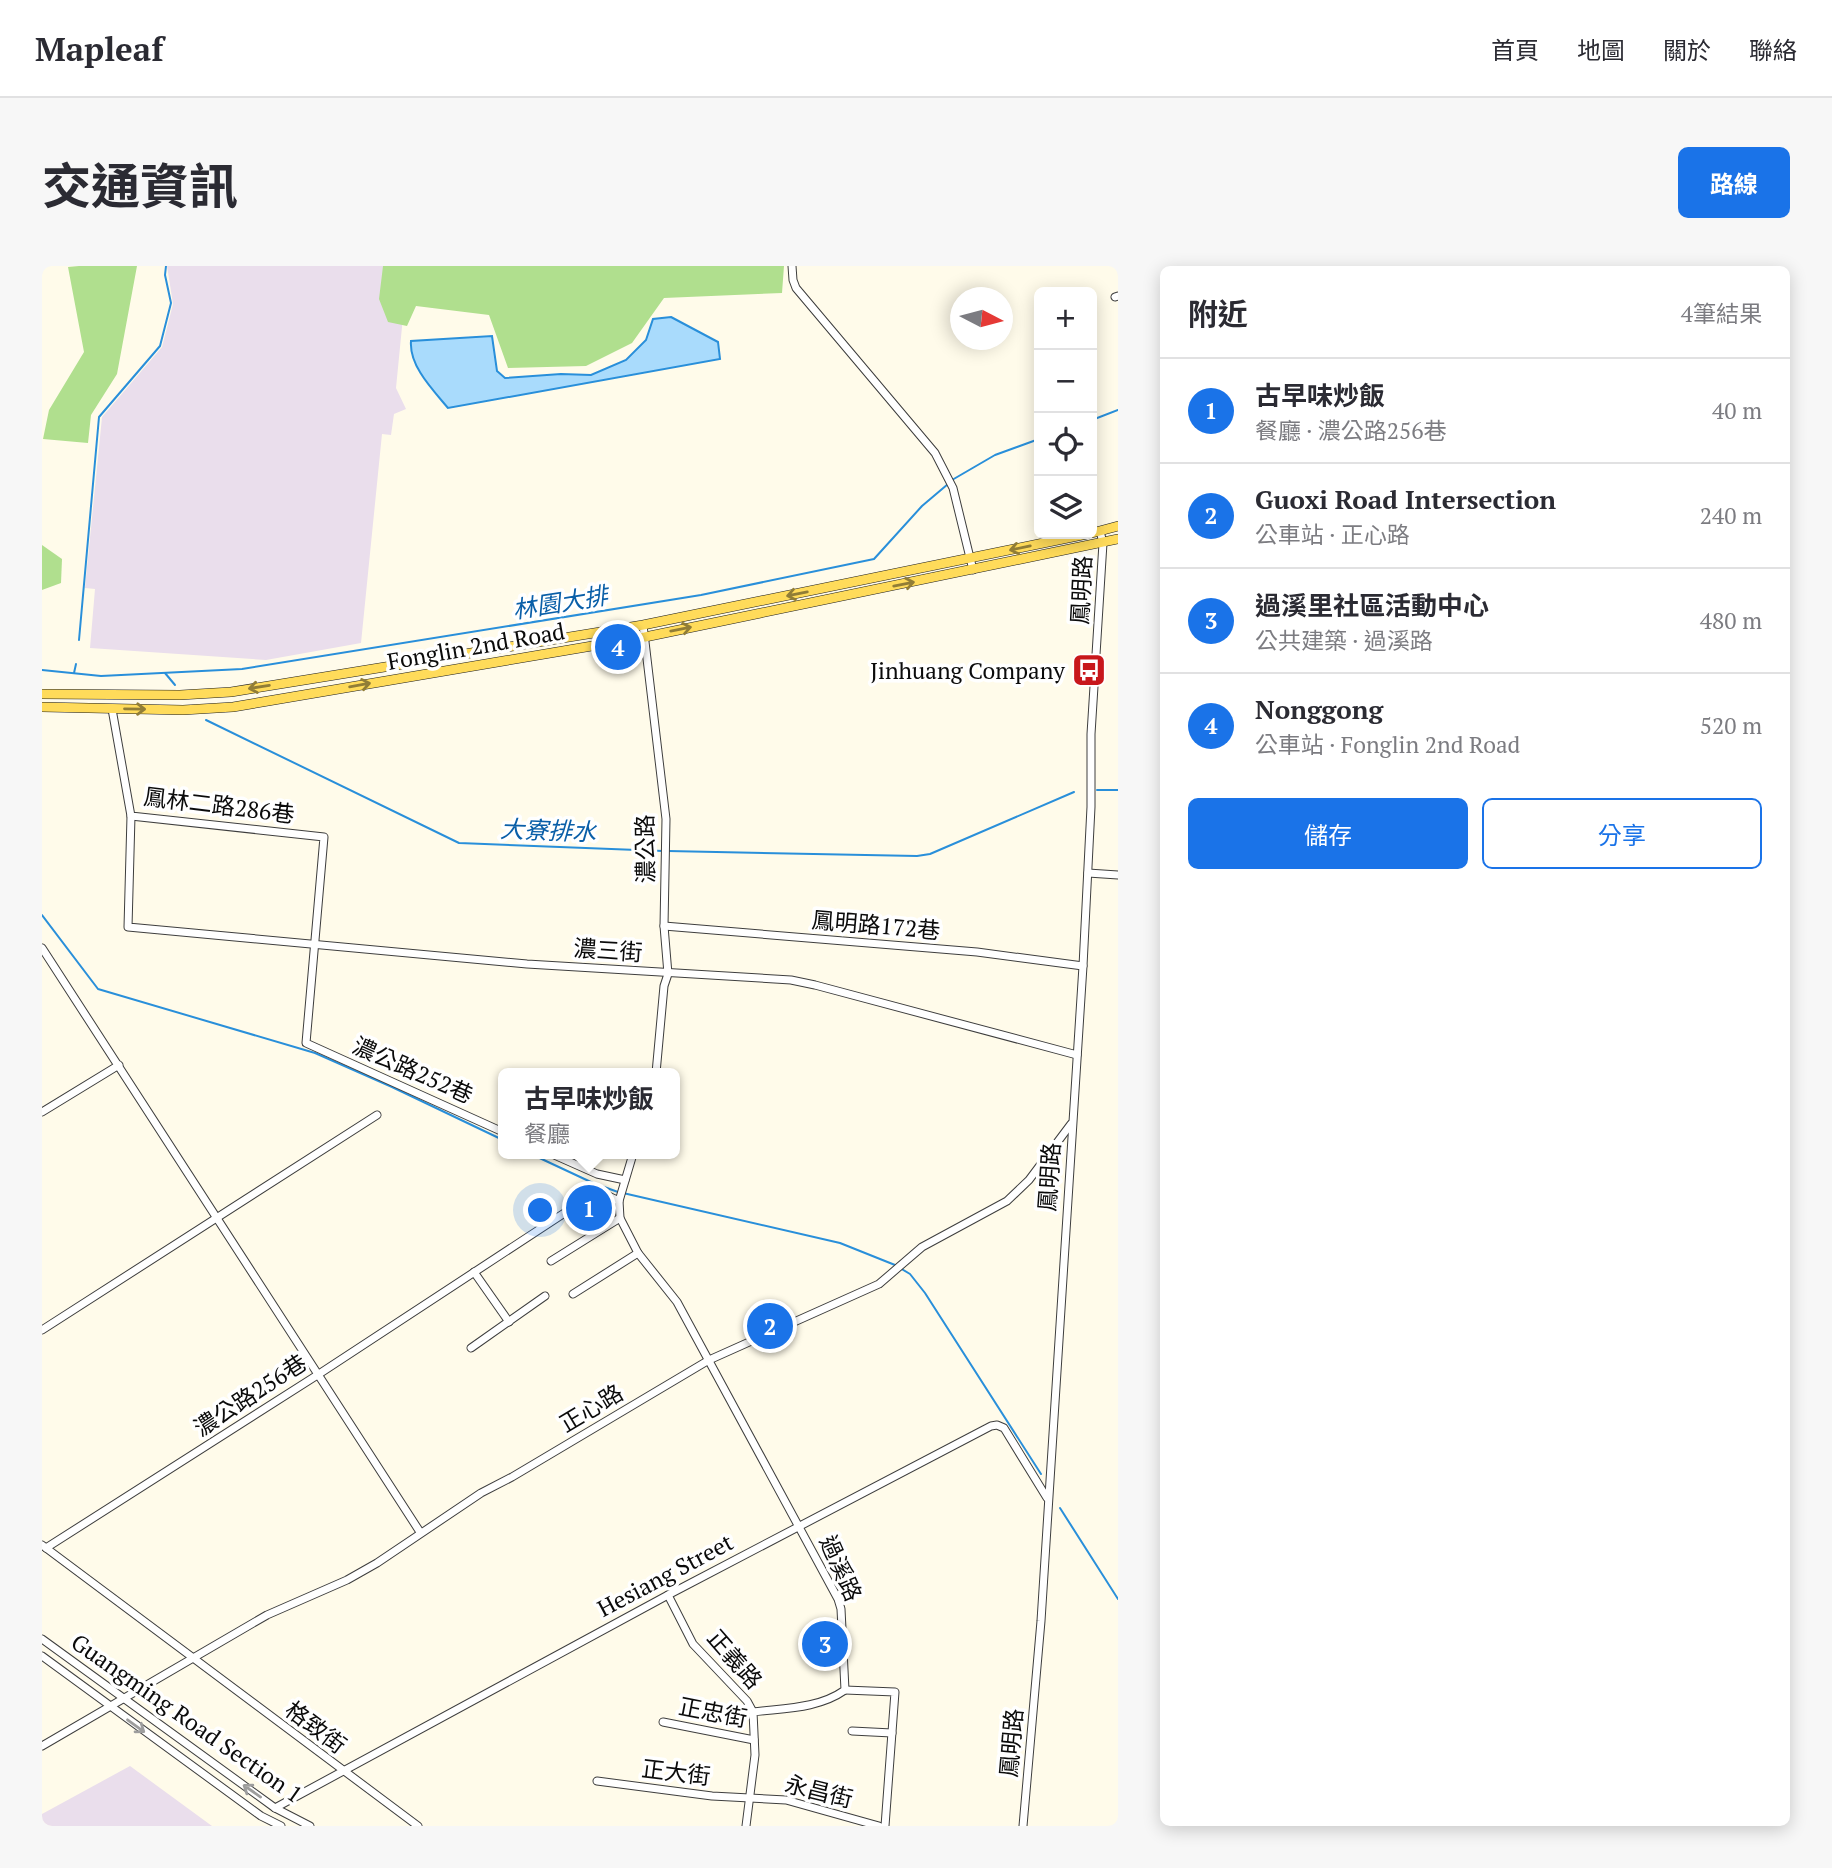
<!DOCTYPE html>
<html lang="zh-TW">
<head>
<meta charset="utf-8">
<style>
	:root { --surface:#fff; --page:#f7f7f7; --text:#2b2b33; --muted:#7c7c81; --line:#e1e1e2; --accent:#1a73e8 }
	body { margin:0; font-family:"PT Serif","Noto Sans TC",serif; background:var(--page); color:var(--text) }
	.controls { position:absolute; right:21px; top:21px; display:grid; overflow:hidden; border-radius:10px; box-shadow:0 4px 18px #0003 }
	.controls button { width:63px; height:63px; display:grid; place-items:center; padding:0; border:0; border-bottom:2px solid var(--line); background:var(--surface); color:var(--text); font:35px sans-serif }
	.compass { position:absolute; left:908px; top:21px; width:63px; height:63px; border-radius:50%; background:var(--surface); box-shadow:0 4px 18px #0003; rotate:96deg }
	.you { position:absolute; left:499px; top:945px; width:24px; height:24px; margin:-18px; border:5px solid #fff; border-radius:50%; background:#1a73e8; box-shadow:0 0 0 10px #1a73e833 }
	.badge { display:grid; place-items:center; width:46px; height:46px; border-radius:50%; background:var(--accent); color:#fff; font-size:23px; font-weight:700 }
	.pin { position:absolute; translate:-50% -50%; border:4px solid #fff; box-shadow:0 2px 7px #0006 }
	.popup { position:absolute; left:456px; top:802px; width:182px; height:91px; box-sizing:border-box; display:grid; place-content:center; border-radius:10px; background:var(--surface); filter:drop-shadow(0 2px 5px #0005); font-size:23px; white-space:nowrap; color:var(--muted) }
	.popup b { font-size:26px; color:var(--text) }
	.popup::after { content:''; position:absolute; left:50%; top:100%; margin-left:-14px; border:14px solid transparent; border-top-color:var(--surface) }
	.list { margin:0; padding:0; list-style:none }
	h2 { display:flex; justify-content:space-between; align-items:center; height:91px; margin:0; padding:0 28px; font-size:30px }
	h2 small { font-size:23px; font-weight:400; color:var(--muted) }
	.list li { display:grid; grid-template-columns:46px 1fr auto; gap:21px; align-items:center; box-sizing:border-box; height:105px; padding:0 28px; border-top:2px solid var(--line) }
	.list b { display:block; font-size:26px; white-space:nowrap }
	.list p { margin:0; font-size:23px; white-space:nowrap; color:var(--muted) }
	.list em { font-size:23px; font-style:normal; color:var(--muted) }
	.actions { display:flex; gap:14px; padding:21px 28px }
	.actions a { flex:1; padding:16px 0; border:2px solid var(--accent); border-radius:10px; text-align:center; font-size:24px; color:var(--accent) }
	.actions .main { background:var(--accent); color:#fff }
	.icon { flex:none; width:38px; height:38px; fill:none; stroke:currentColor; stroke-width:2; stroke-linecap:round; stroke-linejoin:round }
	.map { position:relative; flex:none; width:1076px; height:1560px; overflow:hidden; border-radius:10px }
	header { display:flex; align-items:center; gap:42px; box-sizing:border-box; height:98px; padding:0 35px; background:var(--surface); border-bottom:2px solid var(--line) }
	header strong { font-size:33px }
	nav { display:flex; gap:38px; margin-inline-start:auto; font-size:24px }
	.intro { display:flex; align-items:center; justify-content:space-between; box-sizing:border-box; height:168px; padding:0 42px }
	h1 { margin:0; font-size:49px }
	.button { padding:18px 32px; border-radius:10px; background:var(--accent); color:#fff; font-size:24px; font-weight:700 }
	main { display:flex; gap:42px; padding:0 42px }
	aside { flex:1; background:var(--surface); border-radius:10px; box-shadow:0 4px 18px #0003 }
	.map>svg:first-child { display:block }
</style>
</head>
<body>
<header>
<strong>Mapleaf</strong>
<nav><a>首頁</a><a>地圖</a><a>關於</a><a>聯絡</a></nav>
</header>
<div class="intro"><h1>交通資訊</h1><a class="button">路線</a></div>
<main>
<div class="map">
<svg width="1076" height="1560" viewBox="0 0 1076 1560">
	<rect width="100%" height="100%" fill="#fffbea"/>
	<g fill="#eadeec">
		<polygon points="125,0 366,0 354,122 364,143 352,148 349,169 340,168 319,377 224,394 48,382 53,323 43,322 60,151 120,81 131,38"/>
		<polygon points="88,1500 170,1560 0,1560 0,1548"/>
	</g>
	<g fill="#b0df8e">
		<polygon points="37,0 95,0 75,108 49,149 46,177 1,173 7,144 42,86 26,1"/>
		<polygon points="341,0 742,0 740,27 622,32 590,77 544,100 466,102 447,49 374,40 365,60 346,56 337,33"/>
		<polygon points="0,279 20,293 19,317 0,324"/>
	</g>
	<path fill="#a9dbfc" stroke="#298fda" stroke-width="2" d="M629,51L676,76L678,93L406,142C391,124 367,100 369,75L450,70L455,105L463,112L519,108L549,109L584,94L604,74L611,53Z"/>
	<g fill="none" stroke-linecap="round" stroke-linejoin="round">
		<g stroke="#298fda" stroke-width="2">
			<polyline points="1050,154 1076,144"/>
			<polyline points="910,214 953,189 997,173"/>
			<polyline points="37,374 57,151 118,80 129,37 123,9 124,0"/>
			<polyline points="0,404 59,410 200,403 659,329 832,293 880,240 906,218"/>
			<polyline points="32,407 34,398"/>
			<polyline points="123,407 133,419"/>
			<polyline points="164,454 417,577 621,585"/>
			<polyline points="1055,524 1076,524"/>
			<polyline points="626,585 875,590 888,588 1032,526"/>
			<polyline points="0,649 56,723 273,787 350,821 461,874"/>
			<polyline points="489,888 551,917 576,926"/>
			<polyline points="581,927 798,977 853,999"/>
			<polyline points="858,1002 868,1008 883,1027 999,1208"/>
			<polyline points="1018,1242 1076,1333"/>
		</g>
		<g stroke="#3e3e3e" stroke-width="9">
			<g id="minor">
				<polyline points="750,0 751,14 754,22 893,187 911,222 931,304"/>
				<polyline points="1073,31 1076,30"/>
				<polyline points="601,359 624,553 622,660 626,708 622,720 614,807"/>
				<polyline points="70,443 89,550 282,571 264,777 461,866"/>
				<polyline points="89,550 86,661 485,698 749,714 773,719 1035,789"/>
				<polyline points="1046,607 1076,609"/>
				<polyline points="622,660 935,686 1041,700"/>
				<polyline points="0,682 378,1266"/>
				<polyline points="0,846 77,799"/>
				<polyline points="510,888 555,908 583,914"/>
				<path d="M591,888L577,935L578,952L596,987L635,1036L796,1333L799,1343L803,1424C776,1443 742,1442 711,1446L713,1489L704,1560"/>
				<polyline points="509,995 578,952"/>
				<polyline points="432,1006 467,1056"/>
				<polyline points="531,1028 596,987"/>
				<polyline points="0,1064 335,849"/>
				<polyline points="429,1082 503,1030"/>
				<polyline points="0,1279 376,1560"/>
				<polyline points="4,1282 277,1108 556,925 577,935"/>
				<polyline points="626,1329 651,1378 705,1435 711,1446"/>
				<polyline points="0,1373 233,1542 268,1560"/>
				<polyline points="0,1390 219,1550 239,1560"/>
				<polyline points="803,1424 853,1426 843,1560"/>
				<polyline points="621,1456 712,1474"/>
				<polyline points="810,1465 850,1467"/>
				<polyline points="0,1480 225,1349 305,1314 335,1297 439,1227 470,1211 667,1094 837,1018 880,981 965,935 987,914 1029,858"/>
				<polyline points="555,1515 670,1530 744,1534 837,1560"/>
				<polyline points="233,1542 626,1329 949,1160 955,1159 962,1162 1005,1232"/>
				<polyline points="981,1560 999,1355 1041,700 1049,541 1049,468 1061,277 1058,265"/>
			</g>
		</g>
		<g stroke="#1c1c1c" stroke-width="10">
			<g id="major">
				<polyline points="1050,267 1076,260"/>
				<polyline points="0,428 138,429 189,426 601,359 1045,268"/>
				<polyline points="0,441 141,444 191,441 603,371 1076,273"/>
			</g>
		</g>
		<use href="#minor" stroke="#fff" stroke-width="7"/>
		<use href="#major" stroke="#ffdb5a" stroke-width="9"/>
	</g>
	<defs><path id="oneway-shaft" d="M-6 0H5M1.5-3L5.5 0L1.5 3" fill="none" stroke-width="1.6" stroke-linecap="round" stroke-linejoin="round" transform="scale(1.75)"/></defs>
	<g stroke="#917d36">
		<use href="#oneway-shaft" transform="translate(978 282) rotate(168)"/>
		<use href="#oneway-shaft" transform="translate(862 318) rotate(-11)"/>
		<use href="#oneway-shaft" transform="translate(755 328) rotate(169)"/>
		<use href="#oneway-shaft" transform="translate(639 363) rotate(-11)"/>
		<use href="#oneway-shaft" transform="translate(318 419) rotate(-10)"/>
		<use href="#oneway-shaft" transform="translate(217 421) rotate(171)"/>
		<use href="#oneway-shaft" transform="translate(93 443) rotate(1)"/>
	</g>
	<g stroke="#9d9d9d">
		<use href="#oneway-shaft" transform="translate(94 1460) rotate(36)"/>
		<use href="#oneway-shaft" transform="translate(210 1525) rotate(-145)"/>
	</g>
	<defs>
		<g id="bus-square" transform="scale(1.75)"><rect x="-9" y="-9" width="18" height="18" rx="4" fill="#c8171b" stroke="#fff"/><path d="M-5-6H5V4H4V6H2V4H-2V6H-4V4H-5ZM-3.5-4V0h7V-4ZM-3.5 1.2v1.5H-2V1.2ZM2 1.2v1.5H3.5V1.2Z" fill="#fff"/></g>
	</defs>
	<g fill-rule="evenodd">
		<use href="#bus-square" x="1047" y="404"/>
	</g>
	<g text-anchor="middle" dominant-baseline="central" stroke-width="7" stroke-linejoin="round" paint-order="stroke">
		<g font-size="23" fill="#0b0b0b" stroke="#fff">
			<text transform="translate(1039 324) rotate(-87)">鳳明路</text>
			<text transform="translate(434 380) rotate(-10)">Fonglin 2nd Road</text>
			<text transform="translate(177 539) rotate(7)">鳳林二路286巷</text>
			<text transform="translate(603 583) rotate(-91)">濃公路</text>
			<text transform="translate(834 659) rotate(5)">鳳明路172巷</text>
			<text transform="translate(566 684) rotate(4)">濃三街</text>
			<text transform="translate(371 804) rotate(24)">濃公路252巷</text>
			<text transform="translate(1007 911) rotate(-86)">鳳明路</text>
			<text transform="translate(208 1129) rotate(-33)">濃公路256巷</text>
			<text transform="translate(549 1142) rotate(-31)">正心路</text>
			<text transform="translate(799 1302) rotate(66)">過溪路</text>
			<text transform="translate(623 1309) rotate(-28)">Hesiang Street</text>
			<text transform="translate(693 1393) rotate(49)">正義路</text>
			<text transform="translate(671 1446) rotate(11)">正忠街</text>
			<text transform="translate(145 1452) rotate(35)">Guangming Road Section 1</text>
			<text transform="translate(274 1461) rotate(37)">格致街</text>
			<text transform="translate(969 1477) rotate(-85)">鳳明路</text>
			<text transform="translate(634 1506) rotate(7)">正大街</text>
			<text transform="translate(777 1525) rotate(14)">永昌街</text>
		</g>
		<g font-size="23" fill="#0b0b0b" stroke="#fff" text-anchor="end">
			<text x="1023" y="404">Jinhuang Company</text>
		</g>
		<g font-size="24" font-style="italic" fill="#0a5fa8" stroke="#fff">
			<text transform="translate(518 336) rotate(-9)">林園大排</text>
			<text transform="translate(506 564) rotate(2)">大寮排水</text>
		</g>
	</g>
</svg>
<div class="controls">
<button>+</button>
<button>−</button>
<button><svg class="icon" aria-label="locate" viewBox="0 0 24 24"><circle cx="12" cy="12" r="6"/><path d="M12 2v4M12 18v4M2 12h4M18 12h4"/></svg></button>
<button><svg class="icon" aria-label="layers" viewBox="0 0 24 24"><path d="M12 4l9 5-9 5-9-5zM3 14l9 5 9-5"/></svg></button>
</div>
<svg class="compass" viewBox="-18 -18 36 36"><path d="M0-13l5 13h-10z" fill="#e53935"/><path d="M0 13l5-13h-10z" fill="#7c7c81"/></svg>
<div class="you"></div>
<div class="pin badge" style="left:547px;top:942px">1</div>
<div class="popup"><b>古早味炒飯</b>餐廳</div>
<div class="pin badge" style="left:728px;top:1060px">2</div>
<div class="pin badge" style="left:783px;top:1378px">3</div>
<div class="pin badge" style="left:576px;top:381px">4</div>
</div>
<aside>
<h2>附近<small>4筆結果</small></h2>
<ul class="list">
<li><span class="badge">1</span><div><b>古早味炒飯</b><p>餐廳 · 濃公路256巷</p></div><em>40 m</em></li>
<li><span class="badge">2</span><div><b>Guoxi Road Intersection</b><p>公車站 · 正心路</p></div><em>240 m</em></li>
<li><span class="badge">3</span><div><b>過溪里社區活動中心</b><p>公共建築 · 過溪路</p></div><em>480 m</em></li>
<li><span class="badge">4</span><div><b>Nonggong</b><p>公車站 · Fonglin 2nd Road</p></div><em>520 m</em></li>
</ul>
<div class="actions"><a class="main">儲存</a><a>分享</a></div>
</aside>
</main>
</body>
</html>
